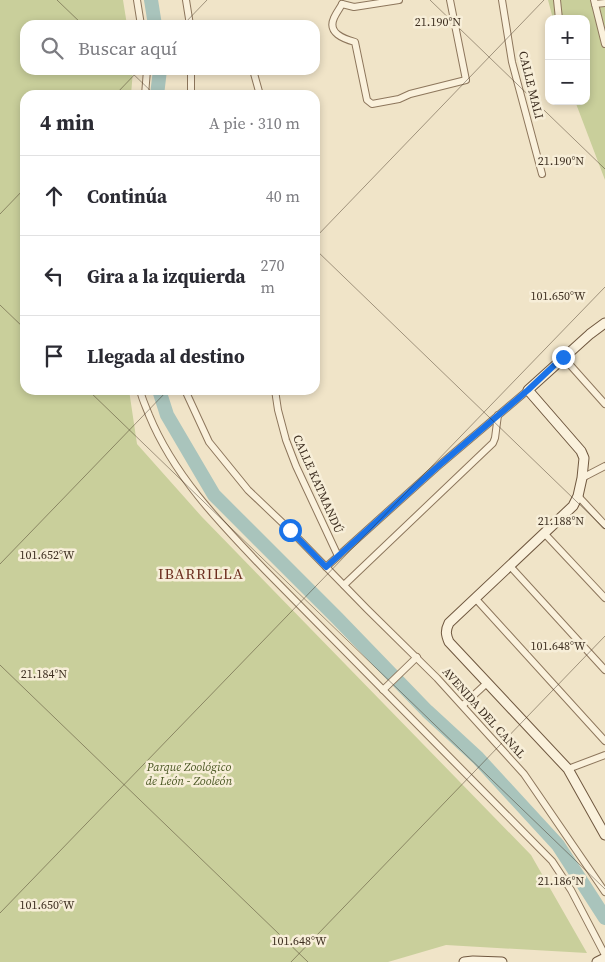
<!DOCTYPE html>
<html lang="es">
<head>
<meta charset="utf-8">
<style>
	:root { --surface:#fff; --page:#f2f2f3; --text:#2b2b33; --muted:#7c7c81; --line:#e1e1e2 }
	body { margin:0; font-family:"Source Serif 4",serif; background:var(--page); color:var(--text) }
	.controls { position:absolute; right:15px; top:15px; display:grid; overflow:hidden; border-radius:10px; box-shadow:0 2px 8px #0003 }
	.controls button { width:45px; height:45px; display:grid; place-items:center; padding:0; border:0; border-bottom:1px solid var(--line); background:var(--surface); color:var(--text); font:25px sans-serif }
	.stop { position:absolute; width:15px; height:15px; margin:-11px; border:4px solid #1a73e8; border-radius:50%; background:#fff }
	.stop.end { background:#1a73e8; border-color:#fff; box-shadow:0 1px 5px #0008 }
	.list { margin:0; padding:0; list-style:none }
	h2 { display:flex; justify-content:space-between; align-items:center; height:65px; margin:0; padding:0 20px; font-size:21px }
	h2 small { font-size:16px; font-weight:400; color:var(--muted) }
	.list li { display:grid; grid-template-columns:32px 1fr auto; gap:15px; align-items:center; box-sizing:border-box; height:80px; padding:0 20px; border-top:1px solid var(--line) }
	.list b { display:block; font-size:19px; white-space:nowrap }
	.list em { font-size:16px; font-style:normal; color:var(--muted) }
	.icon { flex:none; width:28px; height:28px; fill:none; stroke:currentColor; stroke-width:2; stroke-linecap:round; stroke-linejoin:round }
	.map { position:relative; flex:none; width:605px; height:962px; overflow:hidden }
	.search { position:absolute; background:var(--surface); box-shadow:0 2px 8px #0003; left:20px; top:20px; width:300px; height:55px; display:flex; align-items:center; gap:12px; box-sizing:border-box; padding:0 18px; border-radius:15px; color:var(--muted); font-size:19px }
	.panel { position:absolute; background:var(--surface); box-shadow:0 2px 8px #0003; left:20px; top:90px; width:300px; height:305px; border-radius:15px }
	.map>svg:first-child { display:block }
</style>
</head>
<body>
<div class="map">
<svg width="605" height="962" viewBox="0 0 605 962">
	<rect width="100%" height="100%" fill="#f0e4c8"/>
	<g fill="#c9cf9b">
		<polygon points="0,0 123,0 127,25 25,25 25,70 133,70 131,95 25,95 25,390 129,390 137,444 202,517 531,855 587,953 446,945 388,962 0,962"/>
		<polygon points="548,0 605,0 605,180 575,101 586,101 586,19 553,19"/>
	</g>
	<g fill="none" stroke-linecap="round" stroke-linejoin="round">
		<g stroke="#a9c4bc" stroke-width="14">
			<polyline points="151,0 155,25"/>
			<polyline points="157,95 160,70"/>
			<polyline points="159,390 167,415 214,495 337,618 427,711 478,758 558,845 605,918"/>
		</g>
		<g stroke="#8d765c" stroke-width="8">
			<g id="street">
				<polyline points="137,0 141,25"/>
				<polyline points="186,0 190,25"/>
				<polyline points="502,0 512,62 542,174"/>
				<polyline points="557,0 559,19"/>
				<polyline points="594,0 605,44"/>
				<path d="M342,4C340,8 336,13 334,18C327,33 344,39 355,42L367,100L372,104L399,99L410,94L466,80L450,0"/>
				<polyline points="342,4 354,7 399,0"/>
				<polyline points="595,4 605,3"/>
				<polyline points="191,70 191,95"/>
				<polyline points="253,70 260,95"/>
				<polyline points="145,95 147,70"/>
				<polyline points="563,357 605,404"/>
				<path d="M140,390C142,399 146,407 149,415C174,476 220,523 265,570L552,861L571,890L605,955"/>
				<polyline points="185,390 209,442 248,490 290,530 367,609 437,678 524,774 605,892"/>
				<polyline points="275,390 278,410 286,440 296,466 338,556"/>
				<polyline points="582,478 605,466"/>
				<polyline points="578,496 605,525"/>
				<polyline points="544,533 605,598"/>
				<polyline points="509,565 605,670"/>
				<polyline points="326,567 436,468 528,390"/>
				<polyline points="344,585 493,443 495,438 498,415"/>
				<polyline points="475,598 605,741"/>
				<polyline points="383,690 417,657"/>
				<polyline points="463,705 487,683"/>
				<polyline points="568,769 605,755"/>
			</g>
		</g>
		<g stroke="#6f573f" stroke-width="11">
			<g id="secondary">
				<path d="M605,323L590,334L528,390L581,451L584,458L582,478L578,496L573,506L449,623C445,631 446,635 449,642L568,769L605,835"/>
				<polyline points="464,962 473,961 502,962"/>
				<polyline points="597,962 605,958"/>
			</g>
		</g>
		<use href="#street" stroke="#faf1dc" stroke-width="6"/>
		<use href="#secondary" stroke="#faf1dc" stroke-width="9"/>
	</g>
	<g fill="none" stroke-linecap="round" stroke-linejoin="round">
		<polyline stroke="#1a73e8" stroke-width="6" points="290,530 326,567 436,468 528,390 563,357"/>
	</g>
	<path fill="none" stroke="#3d2e20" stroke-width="1" stroke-opacity="0.45" d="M57,0L83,25M430,0L605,169M183,25L207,0M129,70L155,95M115,95L139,70M0,214L25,188M315,238L544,0M315,249L605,529M0,305L25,329M88,390L605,889M0,564L168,390M0,665L308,962M0,913L605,287M291,962L605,636"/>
	<g text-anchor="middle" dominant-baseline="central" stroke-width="5" stroke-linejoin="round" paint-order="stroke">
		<g font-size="12" fill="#3d2e20" stroke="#f7eed8">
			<text transform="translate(531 85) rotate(76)">CALLE MALI</text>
			<text transform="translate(318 484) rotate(66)">CALLE KATMANDÚ</text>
			<text transform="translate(484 713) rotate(48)">AVENIDA DEL CANAL</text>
		</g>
		<g font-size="12" font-style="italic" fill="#4d5a26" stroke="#f7eed8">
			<text x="189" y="767">Parque Zoológico<tspan x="189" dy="14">de León - Zooleón</tspan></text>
		</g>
		<g font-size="15" letter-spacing="1" fill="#6b2e1e" stroke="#f7eed8">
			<text x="201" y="573">IBARRILLA</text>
		</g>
	</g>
	<g font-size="12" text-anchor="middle" fill="#3d2e20" stroke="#f7eed8" stroke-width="5" stroke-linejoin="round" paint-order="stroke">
		<text x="438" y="26">21.190°N</text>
		<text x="561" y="165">21.190°N</text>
		<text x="558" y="300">101.650°W</text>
		<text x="561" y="525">21.188°N</text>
		<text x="47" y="559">101.652°W</text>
		<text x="558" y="650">101.648°W</text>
		<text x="44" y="678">21.184°N</text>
		<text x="561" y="885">21.186°N</text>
		<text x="47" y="909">101.650°W</text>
		<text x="299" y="945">101.648°W</text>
	</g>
</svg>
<div class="controls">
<button>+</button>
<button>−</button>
</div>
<div class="stop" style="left:290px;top:530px"></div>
<div class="stop end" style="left:563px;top:357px"></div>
<div class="search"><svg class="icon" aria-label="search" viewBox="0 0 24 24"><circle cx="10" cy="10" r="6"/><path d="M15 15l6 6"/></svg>Buscar aquí</div>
<section class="panel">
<h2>4 min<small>A pie · 310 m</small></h2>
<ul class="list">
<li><svg class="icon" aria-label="ahead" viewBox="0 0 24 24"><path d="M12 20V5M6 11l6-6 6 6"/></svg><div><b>Continúa</b></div><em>40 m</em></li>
<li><svg class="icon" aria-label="left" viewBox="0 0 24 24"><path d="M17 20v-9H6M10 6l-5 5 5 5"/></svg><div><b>Gira a la izquierda</b></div><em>270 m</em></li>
<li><svg class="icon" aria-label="arrive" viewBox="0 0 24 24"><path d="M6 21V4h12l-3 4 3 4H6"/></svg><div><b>Llegada al destino</b></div></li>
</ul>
</section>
</div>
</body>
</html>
